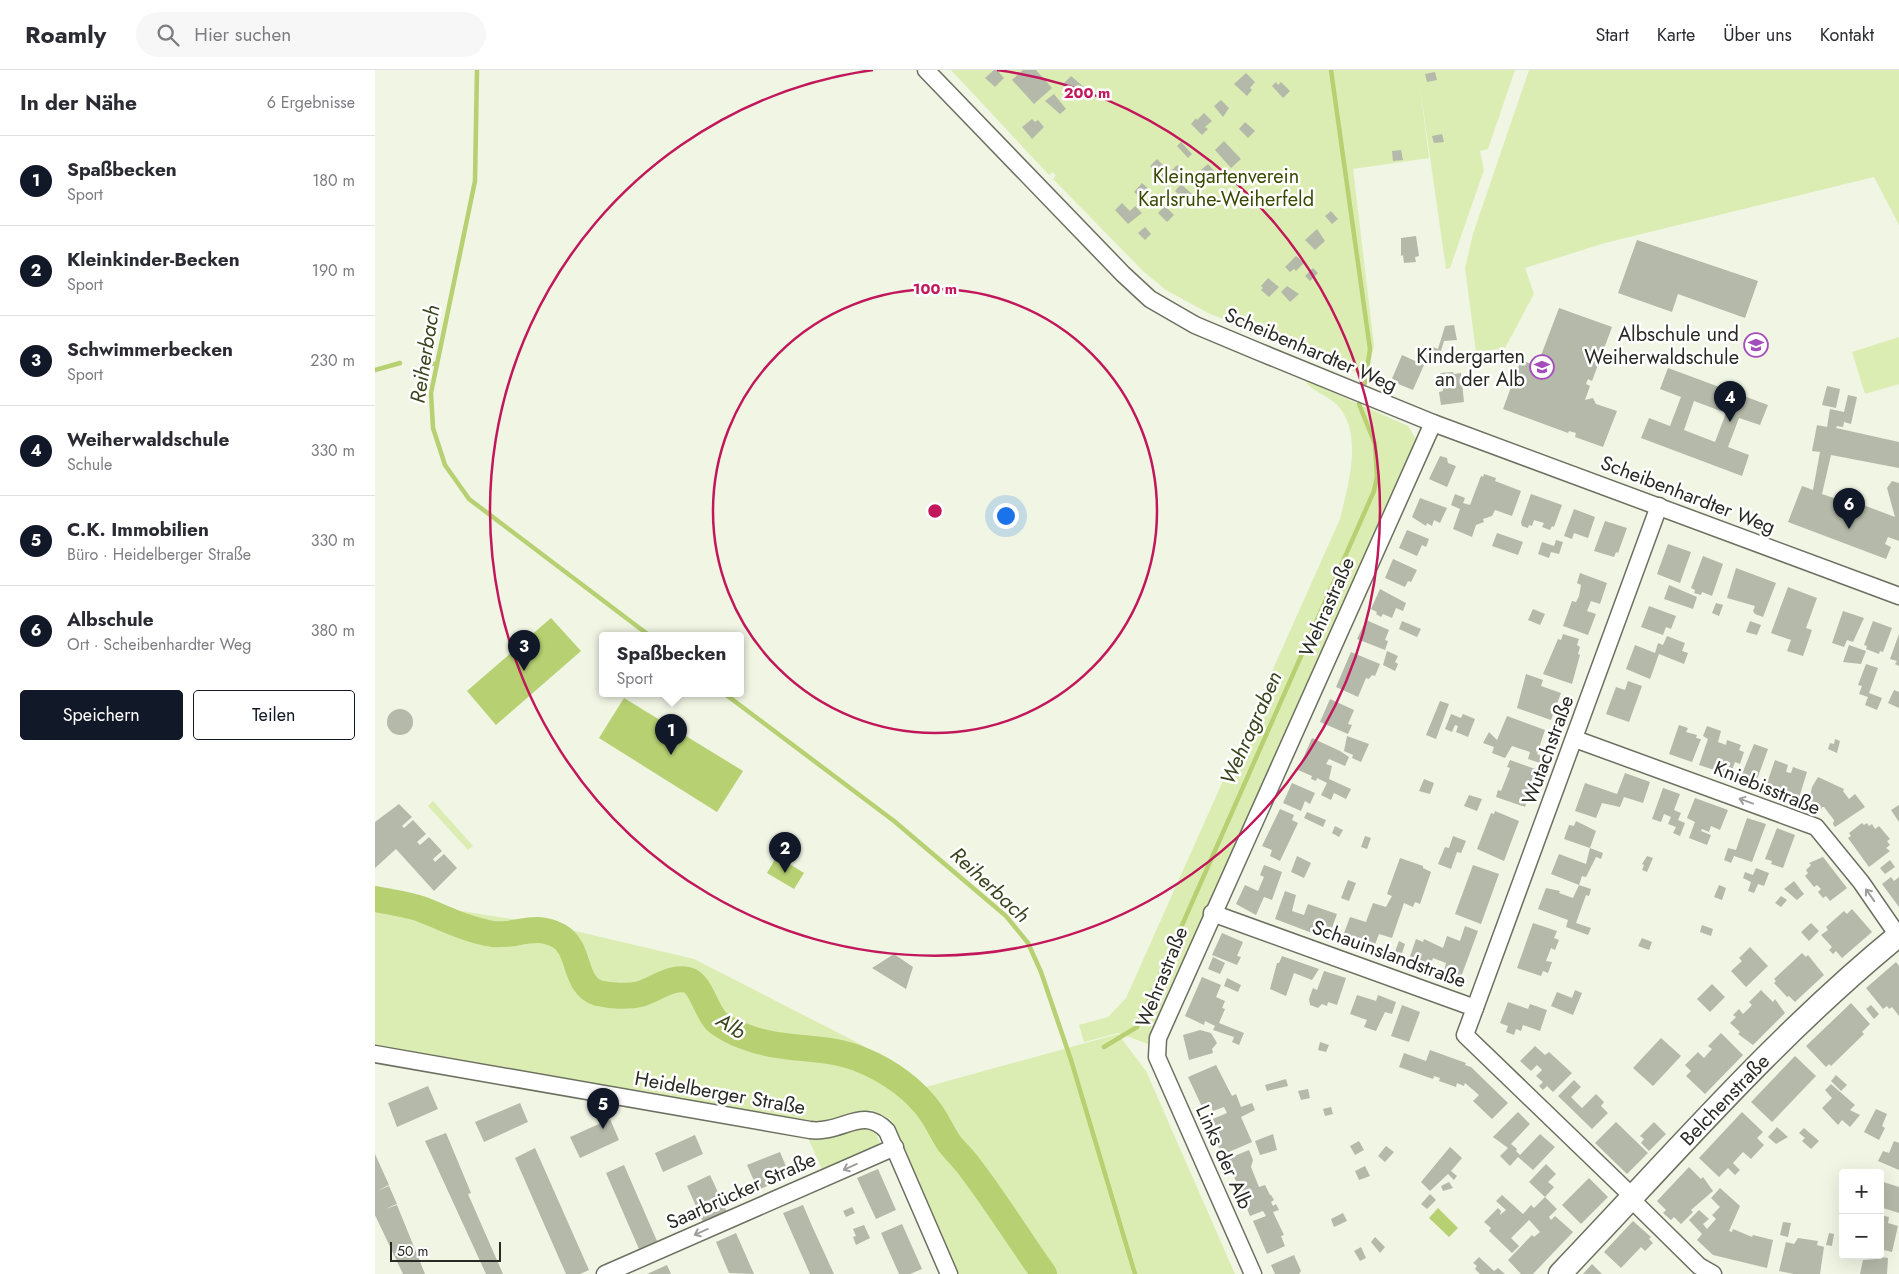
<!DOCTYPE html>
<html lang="de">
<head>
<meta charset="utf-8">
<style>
	:root { --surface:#fff; --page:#f7f7f7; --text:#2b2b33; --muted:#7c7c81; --line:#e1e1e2; --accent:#111827 }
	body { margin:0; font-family:Jost,sans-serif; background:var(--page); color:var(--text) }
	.controls { position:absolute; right:15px; bottom:15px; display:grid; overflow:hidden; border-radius:5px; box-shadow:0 5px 20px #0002 }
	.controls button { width:45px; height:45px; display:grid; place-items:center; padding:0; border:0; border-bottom:1px solid var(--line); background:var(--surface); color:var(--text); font:25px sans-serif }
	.scale { position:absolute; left:15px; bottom:12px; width:111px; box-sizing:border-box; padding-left:5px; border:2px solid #282a23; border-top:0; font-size:14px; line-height:18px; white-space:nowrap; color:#282a23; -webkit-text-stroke:4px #fff; paint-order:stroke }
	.you { position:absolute; left:630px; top:445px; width:18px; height:18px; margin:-12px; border:4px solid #fff; border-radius:50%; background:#1a73e8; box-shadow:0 0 0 8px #1a73e833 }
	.badge { display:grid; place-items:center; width:32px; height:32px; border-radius:50%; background:var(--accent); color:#fff; font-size:16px; font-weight:700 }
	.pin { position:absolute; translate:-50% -41px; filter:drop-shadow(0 1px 2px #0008) }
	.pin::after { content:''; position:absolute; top:26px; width:18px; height:15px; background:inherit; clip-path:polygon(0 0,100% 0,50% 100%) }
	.popup { position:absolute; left:224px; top:562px; width:145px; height:65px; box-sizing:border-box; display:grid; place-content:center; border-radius:5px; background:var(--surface); filter:drop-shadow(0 1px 4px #0005); font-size:16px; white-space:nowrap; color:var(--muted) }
	.popup b { font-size:19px; color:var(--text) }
	.popup::after { content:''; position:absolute; left:50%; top:100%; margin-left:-10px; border:10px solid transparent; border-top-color:var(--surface) }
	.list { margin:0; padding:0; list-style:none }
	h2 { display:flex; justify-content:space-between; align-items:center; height:65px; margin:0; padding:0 20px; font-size:21px }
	h2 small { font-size:16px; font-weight:400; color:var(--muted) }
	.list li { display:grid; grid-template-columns:32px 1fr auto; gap:15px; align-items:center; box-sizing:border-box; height:90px; padding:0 20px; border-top:1px solid var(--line) }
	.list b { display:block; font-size:19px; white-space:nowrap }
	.list p { margin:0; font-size:16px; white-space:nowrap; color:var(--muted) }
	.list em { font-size:16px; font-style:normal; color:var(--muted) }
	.actions { display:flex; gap:10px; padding:15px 20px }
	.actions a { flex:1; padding:11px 0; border:1px solid var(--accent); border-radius:5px; text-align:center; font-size:18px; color:var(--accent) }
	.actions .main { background:var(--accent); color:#fff }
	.icon { flex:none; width:28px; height:28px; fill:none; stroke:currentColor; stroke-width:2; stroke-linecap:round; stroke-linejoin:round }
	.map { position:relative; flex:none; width:1524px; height:1204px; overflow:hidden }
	header { display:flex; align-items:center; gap:30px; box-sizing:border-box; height:70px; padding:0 25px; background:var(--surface); border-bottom:1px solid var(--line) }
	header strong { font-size:24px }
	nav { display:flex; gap:28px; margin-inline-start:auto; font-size:18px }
	.search { width:350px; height:45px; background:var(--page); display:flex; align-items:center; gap:12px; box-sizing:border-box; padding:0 18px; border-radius:28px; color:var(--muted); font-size:19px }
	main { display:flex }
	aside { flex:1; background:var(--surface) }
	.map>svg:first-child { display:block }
</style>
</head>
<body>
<header>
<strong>Roamly</strong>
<div class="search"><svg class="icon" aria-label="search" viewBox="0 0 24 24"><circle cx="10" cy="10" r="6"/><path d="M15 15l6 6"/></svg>Hier suchen</div>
<nav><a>Start</a><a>Karte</a><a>Über uns</a><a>Kontakt</a></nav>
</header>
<main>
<aside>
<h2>In der Nähe<small>6 Ergebnisse</small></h2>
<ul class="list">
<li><span class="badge">1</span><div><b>Spaßbecken</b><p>Sport</p></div><em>180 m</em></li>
<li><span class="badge">2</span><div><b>Kleinkinder-Becken</b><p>Sport</p></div><em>190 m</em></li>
<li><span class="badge">3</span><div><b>Schwimmerbecken</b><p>Sport</p></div><em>230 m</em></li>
<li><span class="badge">4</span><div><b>Weiherwaldschule</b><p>Schule</p></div><em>330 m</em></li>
<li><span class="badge">5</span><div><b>C.K. Immobilien</b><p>Büro · Heidelberger Straße</p></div><em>330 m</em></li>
<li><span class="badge">6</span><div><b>Albschule</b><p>Ort · Scheibenhardter Weg</p></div><em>380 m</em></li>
</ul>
<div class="actions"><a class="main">Speichern</a><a>Teilen</a></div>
</aside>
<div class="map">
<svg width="1524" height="1204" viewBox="0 0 1524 1204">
	<rect width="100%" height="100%" fill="#f0f5e4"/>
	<g fill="#dcedb4">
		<polygon points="576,0 1140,0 1113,79 1105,81 1109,100 1075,198 1071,199 1045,17 1054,88 978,99 999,275 991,313 987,312 987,305 833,243 791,220 769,202 678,109 681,105 677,102 674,105"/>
		<polygon points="1154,0 1524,0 1524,155 1499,107 1230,173 1150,198 1159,224 1130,278 1101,282 1090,198 1098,164"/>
		<polygon points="1524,267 1524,314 1490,324 1477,282"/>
		<path d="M930,310L1033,356L1041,369L1040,378L773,974L743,963L709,972L704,955L733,947L751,928L965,449C973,416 989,363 962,335C954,326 934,320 930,310Z"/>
		<polygon points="58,731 98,776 93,780 53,736"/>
		<polygon points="16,830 175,855 319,889 485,974 551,1017 743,964 771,1001 860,1204 582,1204 520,1060 515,1049 497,1040 458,1052 428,1053 156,1006 0,976 0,834"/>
		<polygon points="485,1053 496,1054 508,1079 449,1104 434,1070"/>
	</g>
	<g fill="#b7d071">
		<polygon points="176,548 206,581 121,655 92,621"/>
		<polygon points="249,628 368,701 342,742 224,668"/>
		<polygon points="402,786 429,803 419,819 392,803"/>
		<polygon points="1063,1138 1083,1158 1074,1167 1054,1148"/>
	</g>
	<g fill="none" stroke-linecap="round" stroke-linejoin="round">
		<g stroke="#b7d071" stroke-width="4.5">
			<polyline points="102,0 100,111 56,323 58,358 70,395 94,429 275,566"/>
			<polyline points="956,0 995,279 990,313"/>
			<polyline points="48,293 62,294"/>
			<polyline points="0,300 25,293"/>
			<polyline points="350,624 519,751 631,846 653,873 666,902 696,990 760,1204"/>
			<polyline points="729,977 762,957 999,421 1002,407 1000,374 984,334"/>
		</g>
		<path stroke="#b7d071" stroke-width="26" d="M0,829C15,832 31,834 46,839C70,848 92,860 118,864C142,867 159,852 184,866C206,878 198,915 223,923C235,926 253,927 265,924C282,919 295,906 313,910C325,913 331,940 341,951C348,957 362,964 371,967C409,982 450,974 487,990C514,1001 541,1020 557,1044C563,1053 568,1064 574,1073C581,1082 590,1090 596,1099C622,1133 644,1169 669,1204"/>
	</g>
	<g fill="#b4b9a9" fill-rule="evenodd">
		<polygon points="619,0 622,0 629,8 620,17 610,8"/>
		<polygon points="648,0 661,0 677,18 659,34 637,10"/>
		<polygon points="1060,2 1062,10 1052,12 1050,4"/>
		<polygon points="871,3 880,12 875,18 877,20 872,26 859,14"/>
		<polygon points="696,6 710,18 707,21 703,22 699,18 697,21 689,13"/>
		<polygon points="901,12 903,15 906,12 915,21 908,28 897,16"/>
		<polygon points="679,24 691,39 685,44 670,31"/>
		<polygon points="846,30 854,38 848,47 839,36"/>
		<polygon points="829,43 837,51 830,57 833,59 827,65 816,54 821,48 822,50"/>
		<polygon points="657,49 660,52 663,50 669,57 657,69 647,57"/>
		<polygon points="870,52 880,61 873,68 864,59"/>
		<polygon points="1067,64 1069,72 1059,73 1057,66"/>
		<polygon points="849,71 866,89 856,98 840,80"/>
		<polygon points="806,72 817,84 813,88 802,76"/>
		<polygon points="1026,80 1028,90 1018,91 1017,81"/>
		<polygon points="782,89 800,107 793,114 775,96"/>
		<polygon points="833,94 840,102 833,108 826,100"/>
		<polygon points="802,95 817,110 813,114 810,115 797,100"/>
		<polygon points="767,113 775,120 767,129 759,122"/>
		<polygon points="806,114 817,124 811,131 800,121"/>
		<polygon points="747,133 755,141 760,136 767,143 753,154 740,140"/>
		<polygon points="790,136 799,145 792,152 783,143"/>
		<polygon points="956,141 963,149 957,154 950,146"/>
		<polygon points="770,157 776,164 770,170 763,163"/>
		<polygon points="942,159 950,171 940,180 930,170"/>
		<polygon points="1041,166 1044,186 1040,187 1041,192 1029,193 1028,185 1026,186 1026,168"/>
		<polygon points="1262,170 1383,211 1370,248 1303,224 1297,242 1243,223"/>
		<polygon points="921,186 929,193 921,201 919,199 915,202 910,197"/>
		<polygon points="938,198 943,203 935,211 930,206"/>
		<polygon points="893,208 904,217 894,227 886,220 888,218 886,216"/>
		<polygon points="912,216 924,224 915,232 906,222"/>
		<polygon points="1184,238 1237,257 1217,311 1213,309 1211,314 1215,316 1210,330 1218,328 1221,334 1242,341 1228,377 1200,367 1201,363 1194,361 1193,363 1128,339 1146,290 1162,296"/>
		<polygon points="1079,255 1082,270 1069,271 1062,294 1050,291 1055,276 1063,279 1070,256"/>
		<polygon points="1027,285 1049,295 1038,320 1016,311"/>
		<path d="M1293,298L1393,335L1385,355L1364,348L1353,377L1374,385L1367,406L1266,368L1274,348L1295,356L1306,327L1285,319ZM1319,331L1351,343L1340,372L1309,360Z"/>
		<polygon points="1078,302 1079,304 1086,303 1089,332 1066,335 1064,322 1068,321 1065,303"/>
		<polygon points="1452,316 1465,319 1461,338 1447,335"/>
		<polygon points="1473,325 1482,327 1476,354 1469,352 1468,357 1462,356 1461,358 1524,372 1524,398 1456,385 1447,424 1473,433 1475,430 1520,447 1512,418 1517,411 1524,413 1524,471 1513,467 1510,474 1516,477 1511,489 1413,452 1427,416 1438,420 1445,382 1437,381 1442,355 1452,357 1455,339 1469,342"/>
		<polygon points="1065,386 1072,388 1073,393 1081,396 1072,417 1054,409"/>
		<polygon points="1109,404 1121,408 1120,411 1146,421 1137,446 1120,440 1117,446 1108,449 1109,452 1101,455 1097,467 1078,459 1085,439 1076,435 1080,424 1090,428 1088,433 1095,435 1106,406 1108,407"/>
		<polygon points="1156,424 1187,435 1179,457 1177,456 1175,460 1167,457 1169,453 1159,450 1157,456 1154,455 1153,458 1147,456 1146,452"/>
		<polygon points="1045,428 1072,438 1065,453 1059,450 1057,456 1052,453 1051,456 1037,447"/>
		<polygon points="1199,439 1220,447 1213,468 1199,463 1197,469 1189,466"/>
		<polygon points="1230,451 1252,458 1243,483 1241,482 1239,487 1219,481"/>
		<polygon points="1032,460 1054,469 1051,477 1047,475 1042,486 1024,478"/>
		<polygon points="1122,463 1148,472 1143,485 1117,476"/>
		<polygon points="1181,470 1188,472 1184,484 1176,482 1174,488 1163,484 1167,472 1179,476"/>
		<polygon points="1293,474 1316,482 1305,513 1282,504"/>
		<polygon points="1328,486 1348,494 1337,526 1327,522 1326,525 1319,523 1320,520 1316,518"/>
		<polygon points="1018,489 1042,500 1036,512 1033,511 1030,517 1010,508"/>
		<polygon points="1361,498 1401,513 1388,547 1380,544 1378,541 1380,536 1352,528"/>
		<polygon points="1205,503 1232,513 1225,534 1216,531 1212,541 1221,544 1213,565 1188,556 1197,531 1201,532 1204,526 1206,515 1202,513"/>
		<polygon points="1294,515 1322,527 1318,539 1289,529"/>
		<polygon points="1413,517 1442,528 1431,558 1437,560 1428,586 1412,581 1416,570 1396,563"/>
		<polygon points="1005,519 1031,533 1028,541 1021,538 1017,548 1008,544 1006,547 1001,544 1002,542 996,539"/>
		<polygon points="1341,533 1348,535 1344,546 1337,543"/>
		<polygon points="1274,536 1301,546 1296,559 1291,557 1288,565 1266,557"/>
		<polygon points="1158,539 1170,544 1165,555 1153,550"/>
		<polygon points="1468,541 1489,548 1478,572 1472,570 1469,577 1457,573"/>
		<polygon points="991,550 1014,560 1010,570 1013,571 1010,580 982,569"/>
		<polygon points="1027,551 1046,559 1042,567 1024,559"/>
		<polygon points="1375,551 1386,555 1382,565 1371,562"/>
		<polygon points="1498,551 1517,558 1508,582 1505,581 1504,584 1491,579 1492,576 1489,575"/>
		<polygon points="1188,564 1204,569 1202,575 1205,577 1203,584 1205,585 1197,614 1168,604 1183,569 1186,570"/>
		<polygon points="1524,564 1524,596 1520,594 1522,591 1515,589"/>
		<polygon points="1292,566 1310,573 1307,581 1313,583 1309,594 1284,584 1275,609 1251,599 1260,575 1280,583 1283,573 1288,575"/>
		<polygon points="1474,575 1491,581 1486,594 1468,592"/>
		<polygon points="1012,581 1023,586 1020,592 1023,594 1020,601 1008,595"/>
		<polygon points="976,582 1005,594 1000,606 997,605 994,609 991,608 983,627 961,617"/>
		<polygon points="1491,594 1503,598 1494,623 1507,628 1502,640 1490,635 1493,627 1484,624 1487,616 1483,615"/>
		<polygon points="1151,604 1168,610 1166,616 1186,623 1176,650 1142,638"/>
		<polygon points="1253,611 1267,616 1254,652 1231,644 1241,617 1250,620"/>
		<polygon points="1519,620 1524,622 1524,638 1513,633"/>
		<polygon points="955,629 979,640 973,654 977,655 973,664 945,652"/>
		<polygon points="1065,631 1074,634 1061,669 1051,665"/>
		<circle cx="25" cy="652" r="13"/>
		<polygon points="1076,644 1086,648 1088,644 1100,649 1093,667 1081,662 1083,656 1080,655 1077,662 1070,659"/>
		<polygon points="1132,646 1170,660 1162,684 1167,686 1165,693 1153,689 1155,682 1137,676 1130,688 1117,683 1119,677 1108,673 1114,662 1122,670"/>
		<polygon points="1304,655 1313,658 1311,662 1322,665 1321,668 1326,669 1317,692 1294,684"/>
		<polygon points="1332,656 1346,661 1343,672 1351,675 1352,670 1366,675 1364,680 1369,682 1365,694 1360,692 1355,705 1324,695 1333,669 1328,666"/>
		<polygon points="972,666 994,674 986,692 977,688 978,685 969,681"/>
		<polygon points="937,668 965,681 974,687 970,696 954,689 951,694 957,696 954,709 976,719 971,729 959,723 956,730 946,725 952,713 942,708 941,711 936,709 937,706 923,700"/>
		<polygon points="1460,669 1465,671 1462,683 1453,679 1455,673 1459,674"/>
		<polygon points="1379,674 1393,679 1380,715 1365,709"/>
		<polygon points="1135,690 1163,700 1150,737 1121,727 1123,720 1126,721 1135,698 1132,697"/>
		<polygon points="1400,690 1413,695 1411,702 1416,703 1418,697 1432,702 1423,731 1390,719"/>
		<polygon points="1250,703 1275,712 1268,733 1249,727 1245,737 1227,733 1221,748 1200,741 1210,713 1242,724"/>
		<polygon points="1443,707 1469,719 1468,721 1474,729 1480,724 1490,737 1460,757 1458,754 1459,750 1449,737 1447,737 1446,740 1433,735 1437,717"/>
		<polygon points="1049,709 1059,713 1055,724 1044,721"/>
		<polygon points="917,713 940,723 935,734 930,731 926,741 908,733"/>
		<polygon points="1288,718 1305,724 1299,740 1306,743 1303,750 1310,753 1305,766 1298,763 1301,757 1293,754 1296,747 1289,744 1286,752 1277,749"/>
		<polygon points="1094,725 1107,729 1102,741 1089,736"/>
		<polygon points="1320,728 1353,740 1345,760 1336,756 1334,762 1327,759 1326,761 1336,765 1332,775 1314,768 1320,752 1312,748"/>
		<polygon points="24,734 37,747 27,756 29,758 38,750 51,764 42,772 45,775 54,767 67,781 58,789 60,792 69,784 82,798 59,821 21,779 0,798 0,752"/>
		<polygon points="1524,735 1524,752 1516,740"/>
		<polygon points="905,739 919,745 917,750 923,753 905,791 895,786 897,780 887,776"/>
		<polygon points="1120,741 1144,751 1129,791 1102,779 1116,743 1119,744"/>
		<polygon points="932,742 951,750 948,757 929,748"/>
		<polygon points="1372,748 1391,754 1377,792 1359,786 1356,793 1349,790 1353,778 1361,780"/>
		<polygon points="1201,751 1221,761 1215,778 1189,769 1194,755 1199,756"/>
		<polygon points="1487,753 1489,755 1492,753 1494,756 1497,754 1500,759 1504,756 1515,769 1512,771 1515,775 1511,778 1515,781 1494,797 1473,768 1476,766 1474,763"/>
		<polygon points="960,756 968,760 964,767 957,763"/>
		<polygon points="1402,758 1420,765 1408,798 1396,794 1397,791 1390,789"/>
		<polygon points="990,766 996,768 992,779 986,777"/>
		<polygon points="1078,766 1091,771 1086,783 1082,782 1076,799 1063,794 1070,777 1074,778"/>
		<polygon points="1215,778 1228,783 1226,789 1221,787 1211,807 1207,806 1204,815 1216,819 1214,826 1211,825 1201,853 1216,858 1213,865 1191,857 1193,850 1163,839 1171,818 1185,821 1184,823 1198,828 1204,815 1176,804 1184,784 1211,794"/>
		<polygon points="922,786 936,793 929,808 916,802"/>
		<polygon points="1272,786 1278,788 1272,802 1267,800 1269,795 1267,794"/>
		<polygon points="1448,787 1472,818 1455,831 1451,826 1448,828 1443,822 1446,819 1442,815 1439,817 1430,806 1433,803 1431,800 1436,795 1434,793"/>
		<polygon points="1025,788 1048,796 1048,798 1056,802 1045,834 1040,832 1038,837 1029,833 1017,868 1004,864 996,885 965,874 975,847 991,852 998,833 1011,837 1017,826 1012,824"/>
		<polygon points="1515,790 1520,797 1510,804 1505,798"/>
		<polygon points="889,795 907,802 897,830 889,827 881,845 861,834 870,815 883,821 889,807 885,805"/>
		<polygon points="1098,795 1124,804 1106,854 1080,844"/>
		<polygon points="1381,798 1394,803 1389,816 1383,814 1379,823 1373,821 1376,812 1368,808 1370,802 1378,805"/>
		<polygon points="1516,807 1519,811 1524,807 1524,837 1507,814"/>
		<polygon points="973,810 981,813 974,831 966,828"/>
		<polygon points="1419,811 1429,824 1422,830 1409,819"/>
		<polygon points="1344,815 1351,818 1347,830 1339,827"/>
		<polygon points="910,821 921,825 917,841 929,845 933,834 962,844 953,869 900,849"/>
		<polygon points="1406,826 1412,830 1406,837 1400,833"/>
		<polygon points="1477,839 1497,862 1467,888 1461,881 1458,884 1454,880 1457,877 1446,865 1453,860 1451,857 1469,841 1472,844"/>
		<polygon points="1158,853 1182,861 1179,868 1184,870 1180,880 1176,878 1171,891 1177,892 1173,903 1168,901 1166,906 1142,898"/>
		<polygon points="1436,853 1444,861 1434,871 1426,862"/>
		<polygon points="1327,855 1338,859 1336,866 1325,862"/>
		<polygon points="1090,856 1103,861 1086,907 1069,901 1071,893 1058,888 1052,905 1031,898 1041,869 1048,872 1049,869 1068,878 1072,866 1085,871"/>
		<polygon points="847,863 868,872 862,886 866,887 862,895 837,885"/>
		<polygon points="1267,868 1277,872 1274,880 1263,876"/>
		<polygon points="1024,871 1030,874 1025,889 1018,887"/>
		<polygon points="1375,877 1393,896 1371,917 1356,901 1367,891 1364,888"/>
		<polygon points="1427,883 1431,887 1433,885 1449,905 1420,932 1414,926 1412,927 1399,913 1401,911 1399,909"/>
		<polygon points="519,884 538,897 531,919 497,898"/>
		<polygon points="907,886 944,899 937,910 919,903 911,926 895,919 902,893 904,893"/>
		<polygon points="838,887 850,893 845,904 833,899"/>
		<polygon points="1521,892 1524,896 1524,946 1517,937 1514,939 1512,936 1508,939 1491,918"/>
		<polygon points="949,901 971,908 962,935 953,932 952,936 947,934 943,938 935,935 934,929 938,918 942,920"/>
		<polygon points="827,907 846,915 841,927 850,931 847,938 850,939 844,953 869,963 864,975 857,972 859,967 838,960 840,956 830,951 829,955 810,946"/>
		<polygon points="852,908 866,915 863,922 849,916"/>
		<polygon points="1337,914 1350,927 1335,942 1322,929"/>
		<polygon points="1200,920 1207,923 1198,945 1176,936 1182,922 1197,928"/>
		<polygon points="1386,920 1398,932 1400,929 1410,943 1378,975 1363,964 1365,962 1355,953 1361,947 1358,945 1364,939 1368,944 1377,935 1374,932"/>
		<polygon points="982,925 1001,931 1003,925 1021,932 1017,944 1010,942 1001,961 989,957 992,950 975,944"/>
		<polygon points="1133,932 1153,939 1155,934 1172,940 1165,961 1148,955 1146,961 1141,959 1139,965 1131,962 1133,956 1125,953"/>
		<polygon points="1476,933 1495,954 1487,962 1489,964 1456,996 1454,994 1451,997 1431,976"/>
		<polygon points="1027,935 1045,942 1034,972 1016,966"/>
		<polygon points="1496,935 1504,944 1499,949 1491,939"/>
		<polygon points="825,960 836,963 842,973 837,979 838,983 814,990 808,965"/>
		<polygon points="1346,963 1368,985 1330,1024 1311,1006 1316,1001 1310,995 1323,982 1329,988 1337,979 1333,976"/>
		<polygon points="1286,968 1306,986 1278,1016 1258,998"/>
		<polygon points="945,972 954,975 951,982 943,980"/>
		<polygon points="1160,976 1170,985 1174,982 1197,1003 1178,1022 1172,1016 1168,1020 1164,1016 1168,1012 1161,1006 1167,1000 1162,995 1156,1001 1145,991"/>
		<polygon points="1055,980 1091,993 1090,995 1096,997 1133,1033 1117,1049 1098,1031 1104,1025 1090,1013 1089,1016 1082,1013 1081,1017 1064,1011 1065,1008 1059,1006 1058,1009 1024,997 1029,983 1051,991"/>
		<polygon points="1420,986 1441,1006 1397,1052 1376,1032"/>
		<polygon points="841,995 857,1026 861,1024 866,1037 877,1033 880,1040 866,1047 877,1072 847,1085 833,1051 852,1043 849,1037 838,1041 835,1035 828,1039 813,1007"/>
		<polygon points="1461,1005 1472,1015 1466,1021 1456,1011"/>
		<polygon points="911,1009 913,1016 892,1021 890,1015"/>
		<polygon points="1199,1010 1206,1017 1196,1027 1207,1038 1221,1024 1229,1032 1226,1036 1233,1043 1217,1059 1183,1026"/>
		<polygon points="1456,1014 1480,1035 1475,1040 1485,1045 1475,1057 1467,1050 1463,1055 1447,1038 1457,1028 1450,1020"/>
		<polygon points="53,1016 63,1039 22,1057 13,1033"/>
		<polygon points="933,1019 935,1028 926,1030 923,1021"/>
		<polygon points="145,1033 153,1052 109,1072 100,1052"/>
		<polygon points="956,1037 958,1044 950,1046 948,1039"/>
		<polygon points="1501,1039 1512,1044 1507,1056 1510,1058 1504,1070 1489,1062"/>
		<polygon points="1143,1042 1155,1054 1136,1074 1142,1079 1141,1081 1145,1085 1165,1064 1180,1077 1158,1100 1143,1087 1135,1096 1125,1086 1133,1078 1118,1067"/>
		<polygon points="1367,1042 1388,1062 1382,1068 1389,1075 1376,1089 1368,1082 1358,1093 1365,1100 1360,1105 1353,1098 1344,1107 1324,1088"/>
		<polygon points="235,1049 244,1070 205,1088 195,1067"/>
		<polygon points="1241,1052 1273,1083 1252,1104 1220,1073"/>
		<polygon points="1279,1052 1291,1064 1274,1081 1266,1073 1269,1069 1265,1066"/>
		<polygon points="1402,1057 1413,1067 1401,1074 1393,1067"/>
		<polygon points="1429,1058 1444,1071 1436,1079 1427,1071 1430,1068 1424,1063"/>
		<polygon points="71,1063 96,1123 93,1124 128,1204 111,1204 50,1071"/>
		<polygon points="898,1064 902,1080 885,1085 880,1071"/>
		<polygon points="320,1065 328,1084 288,1102 280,1083"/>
		<polygon points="984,1071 989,1080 980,1085 975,1076"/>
		<polygon points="1519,1071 1524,1073 1524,1100 1503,1091 1508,1081 1514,1083"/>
		<polygon points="1011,1076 1019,1082 1010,1092 1003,1086"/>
		<polygon points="1075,1077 1087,1088 1076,1101 1082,1106 1079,1110 1073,1104 1055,1121 1046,1112"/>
		<polygon points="160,1078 214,1200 205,1204 191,1204 140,1088"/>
		<polygon points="874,1080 878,1090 876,1097 884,1117 890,1115 895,1125 896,1125 899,1130 896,1132 898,1136 901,1134 904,1140 898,1142 909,1165 906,1166 910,1176 892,1184 878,1151 891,1146 888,1141 875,1146 852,1089"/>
		<polygon points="405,1082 415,1106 383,1120 372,1095"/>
		<polygon points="0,1084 14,1115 2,1121 14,1116 22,1134 10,1139 22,1135 50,1204 28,1204 0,1145"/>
		<polygon points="1171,1094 1181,1104 1173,1112 1179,1117 1170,1127 1154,1112"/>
		<polygon points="249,1095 282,1171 264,1179 231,1103"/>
		<polygon points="990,1096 995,1106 984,1110 980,1101"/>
		<polygon points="1314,1097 1326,1109 1328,1107 1338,1121 1316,1140 1318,1142 1306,1154 1299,1147 1296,1150 1288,1143 1291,1140 1282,1131"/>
		<polygon points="503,1099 521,1140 501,1149 482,1108"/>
		<polygon points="335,1105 352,1142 328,1152 312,1116"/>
		<polygon points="1214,1108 1233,1127 1206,1154 1187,1135"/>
		<polygon points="1505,1111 1524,1117 1524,1143 1505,1137"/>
		<polygon points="1074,1112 1078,1118 1068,1121 1066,1116"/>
		<polygon points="1345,1118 1365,1136 1354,1161 1357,1162 1358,1159 1377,1167 1378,1165 1398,1170 1392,1198 1338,1185 1322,1170 1327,1164 1314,1150 1324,1140 1334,1149 1328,1154 1332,1159 1341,1149 1337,1145 1345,1137 1336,1128"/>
		<polygon points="1055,1124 1061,1130 1052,1139 1046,1134"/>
		<polygon points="1127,1125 1148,1144 1156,1135 1159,1138 1170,1127 1182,1139 1174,1147 1176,1150 1180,1146 1198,1162 1158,1204 1146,1204 1133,1190 1157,1165 1159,1167 1165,1162 1157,1153 1154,1150 1136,1168 1144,1176 1137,1183 1114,1161 1116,1158 1109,1152 1123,1138 1126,1141 1125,1145 1131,1140 1121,1131"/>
		<polygon points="428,1135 437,1156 459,1204 435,1204 408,1143"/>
		<polygon points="477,1137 480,1143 471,1147 468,1141"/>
		<polygon points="968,1143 972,1151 959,1157 956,1149"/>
		<polygon points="1505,1145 1514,1147 1513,1153 1523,1156 1517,1182 1505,1179"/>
		<polygon points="1258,1151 1276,1167 1274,1169 1278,1173 1270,1181 1266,1177 1246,1198 1229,1182"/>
		<polygon points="1408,1152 1416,1153 1413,1167 1405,1165"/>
		<polygon points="527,1154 547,1199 535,1204 524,1204 506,1163"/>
		<polygon points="489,1155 495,1168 481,1175 478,1167 481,1166 478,1159"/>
		<polygon points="361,1163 368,1179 379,1204 354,1203 341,1172"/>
		<polygon points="1454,1163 1459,1164 1457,1176 1451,1175"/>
		<polygon points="1000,1167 1010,1177 1005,1183 996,1172"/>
		<polygon points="1423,1168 1443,1171 1442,1175 1449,1177 1445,1204 1419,1204 1404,1201 1411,1172 1419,1174"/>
		<polygon points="986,1177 991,1188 985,1191 979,1181"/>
		<polygon points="919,1185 926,1201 924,1204 900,1204 896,1195"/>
		<polygon points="1501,1186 1513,1188 1512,1204 1485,1204 1488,1190 1501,1189"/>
		<polygon points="1104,1187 1119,1201 1123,1198 1130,1204 1105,1204 1100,1199 1102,1196 1098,1193"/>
		<polygon points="1217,1194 1227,1204 1208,1204"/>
		<polygon points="292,1195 296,1204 272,1204"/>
	</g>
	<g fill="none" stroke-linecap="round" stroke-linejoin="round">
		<g stroke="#6c7061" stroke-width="19">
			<g id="street">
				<polyline points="551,0 748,204 775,229 820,255 882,281 1058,353 1524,526"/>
				<polyline points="1200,669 1441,757 1486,812 1524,867"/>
				<polyline points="837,843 1100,938 1090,965 1258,1127"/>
				<polyline points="1100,938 1284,436"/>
				<path d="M0,984L435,1060C467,1064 488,1035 512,1061L574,1204"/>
				<polyline points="1256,1129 1324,1196 1338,1204"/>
				<polyline points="230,1204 520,1077"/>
				<polyline points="878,1204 782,987 783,968 1058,353"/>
			</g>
		</g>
		<g stroke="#6c7061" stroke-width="25">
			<path id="secondary" d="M1185,1204C1295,1089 1400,966 1524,865"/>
		</g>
		<use href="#street" stroke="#fff" stroke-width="16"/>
		<use href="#secondary" stroke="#fff" stroke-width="22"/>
	</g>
	<defs><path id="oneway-shaft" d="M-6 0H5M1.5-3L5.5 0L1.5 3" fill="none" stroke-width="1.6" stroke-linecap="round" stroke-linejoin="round" transform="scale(1.25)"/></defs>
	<g stroke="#9e9f9c">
		<use href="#oneway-shaft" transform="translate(1371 731) rotate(-160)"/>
		<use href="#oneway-shaft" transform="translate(1495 825) rotate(-125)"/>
		<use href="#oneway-shaft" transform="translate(475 1097) rotate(156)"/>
		<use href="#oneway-shaft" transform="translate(326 1162) rotate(156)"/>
	</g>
	<g fill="none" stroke="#c2185b" stroke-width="2.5">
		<circle cx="560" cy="441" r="222"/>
		<path d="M622 0A445 445 0 1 1 498 0"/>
	</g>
	<defs>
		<g id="school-ring" transform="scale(1.25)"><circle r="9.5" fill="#fff" stroke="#a44dbb" stroke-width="1.5"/><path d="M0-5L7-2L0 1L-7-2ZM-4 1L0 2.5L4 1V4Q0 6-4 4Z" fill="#a44dbb"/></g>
	</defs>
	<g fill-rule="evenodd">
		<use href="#school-ring" x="1381" y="275"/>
		<use href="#school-ring" x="1167" y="297"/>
	</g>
	<g text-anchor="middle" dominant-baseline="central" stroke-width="5" stroke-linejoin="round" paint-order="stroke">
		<g font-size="20" fill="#3a4900" stroke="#fff">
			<text x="851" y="106">Kleingartenverein<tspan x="851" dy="23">Karlsruhe-Weiherfeld</tspan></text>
		</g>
		<g font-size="20" fill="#282a23" stroke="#fff" text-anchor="end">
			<text x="1364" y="264">Albschule und<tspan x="1364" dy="23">Weiherwaldschule</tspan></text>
			<text x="1150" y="286">Kindergarten<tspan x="1150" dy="23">an der Alb</tspan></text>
		</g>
		<g font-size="20" fill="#282a23" stroke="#fff">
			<text transform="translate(936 280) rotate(23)">Scheibenhardter Weg</text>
			<text transform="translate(1313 425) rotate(21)">Scheibenhardter Weg</text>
			<text transform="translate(952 537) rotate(-66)">Wehrastraße</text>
			<text transform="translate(1173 680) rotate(-70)">Wutachstraße</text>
			<text transform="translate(1392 718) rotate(22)">Kniebisstraße</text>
			<text transform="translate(1014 884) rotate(20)">Schauinslandstraße</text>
			<text transform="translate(787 907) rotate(-68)">Wehrastraße</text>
			<text transform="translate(345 1023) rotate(10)">Heidelberger Straße</text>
			<text transform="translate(1350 1030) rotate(-46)">Belchenstraße</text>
			<text transform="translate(849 1087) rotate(66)">Links der Alb</text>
			<text transform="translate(366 1121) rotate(-24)">Saarbrücker Straße</text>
		</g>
		<g font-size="21" font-style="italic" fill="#3a441d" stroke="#fff">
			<text transform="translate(50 284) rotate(-81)">Reiherbach</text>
			<text transform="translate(876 658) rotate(-66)">Wehragraben</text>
			<text transform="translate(615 815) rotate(43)">Reiherbach</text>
			<text transform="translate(356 956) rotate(32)">Alb</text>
		</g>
	</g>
	<circle cx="560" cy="441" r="8" fill="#c2185b" stroke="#fff" stroke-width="2.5"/>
	<g font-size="15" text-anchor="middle" font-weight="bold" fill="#c2185b" stroke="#fff" stroke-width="5" stroke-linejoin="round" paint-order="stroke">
		<text x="712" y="28">200 m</text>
		<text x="560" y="224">100 m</text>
	</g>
</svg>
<div class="controls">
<button>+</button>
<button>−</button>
</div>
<div class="scale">50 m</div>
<div class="you"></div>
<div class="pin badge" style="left:296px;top:685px">1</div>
<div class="popup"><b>Spaßbecken</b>Sport</div>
<div class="pin badge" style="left:410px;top:803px">2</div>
<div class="pin badge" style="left:149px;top:601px">3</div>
<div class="pin badge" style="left:1355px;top:352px">4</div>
<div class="pin badge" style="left:228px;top:1059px">5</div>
<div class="pin badge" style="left:1474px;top:459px">6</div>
</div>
</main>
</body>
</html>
